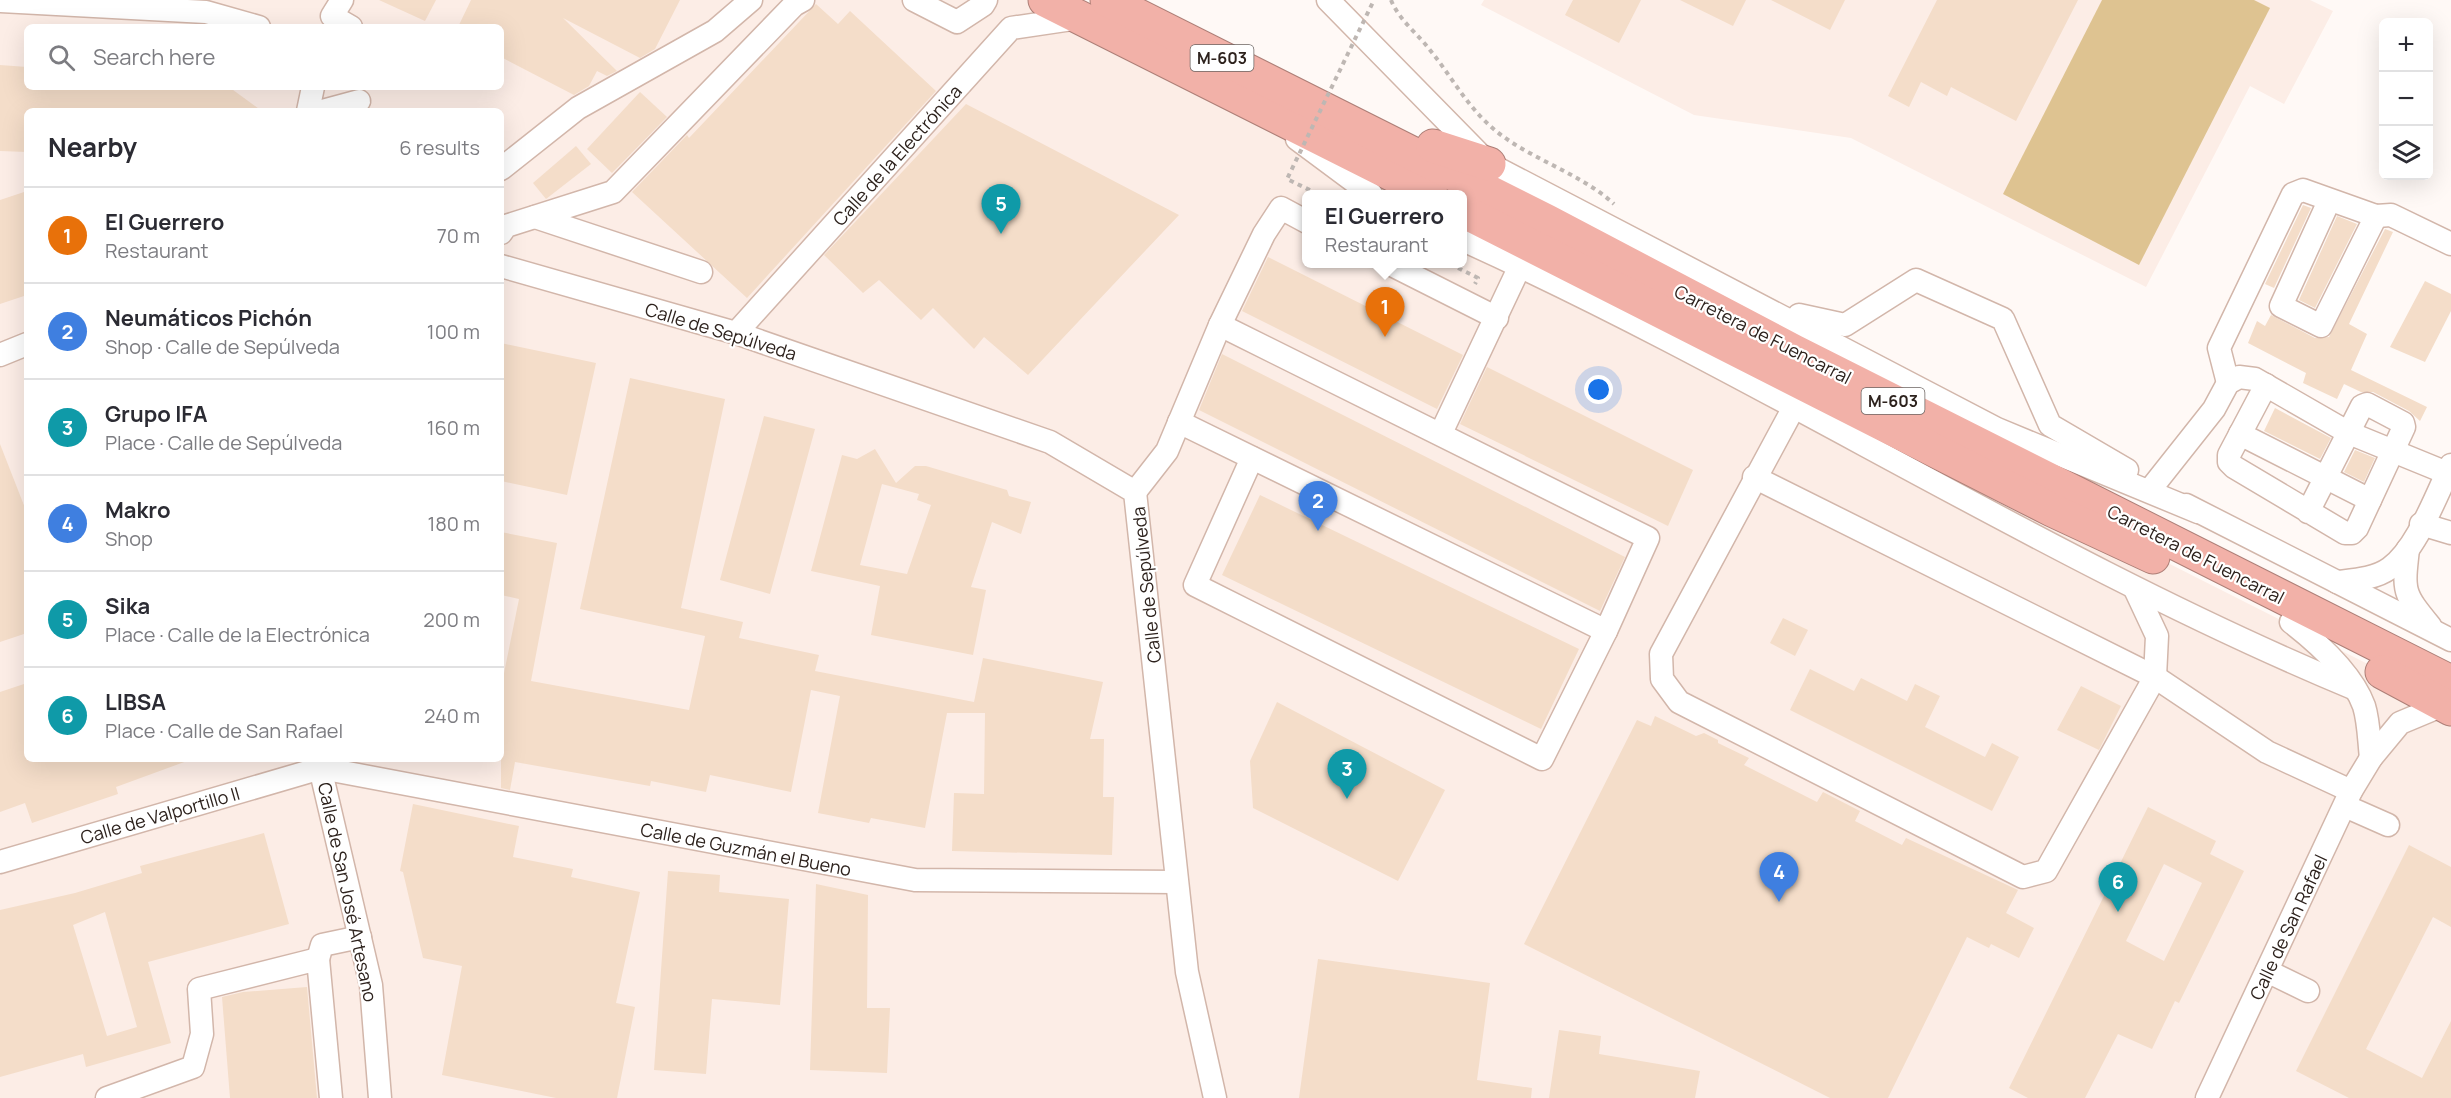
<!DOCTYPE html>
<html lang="en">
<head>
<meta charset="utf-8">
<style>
	:root { --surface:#fff; --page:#f7f7f7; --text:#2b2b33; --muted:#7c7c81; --line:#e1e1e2; --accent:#408121 }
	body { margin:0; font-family:Manrope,sans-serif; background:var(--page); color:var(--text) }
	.controls { position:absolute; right:18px; top:18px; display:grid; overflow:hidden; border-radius:9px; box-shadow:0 6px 24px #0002 }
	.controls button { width:54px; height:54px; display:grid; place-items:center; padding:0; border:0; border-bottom:2px solid var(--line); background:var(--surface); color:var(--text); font:30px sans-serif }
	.you { position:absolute; left:1599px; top:390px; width:21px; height:21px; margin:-15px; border:4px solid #fff; border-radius:50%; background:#1a73e8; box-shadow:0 0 0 9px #1a73e833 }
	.badge { display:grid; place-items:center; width:39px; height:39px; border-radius:50%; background:var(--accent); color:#fff; font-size:20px; font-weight:700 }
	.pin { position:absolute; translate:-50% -50px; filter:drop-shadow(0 2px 3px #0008) }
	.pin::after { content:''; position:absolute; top:32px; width:21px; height:18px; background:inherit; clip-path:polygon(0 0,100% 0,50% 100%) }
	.popup { position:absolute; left:1302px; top:190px; width:165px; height:78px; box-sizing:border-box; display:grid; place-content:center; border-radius:9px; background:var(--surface); filter:drop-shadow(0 2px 4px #0005); font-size:20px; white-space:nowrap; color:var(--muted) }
	.popup b { font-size:22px; color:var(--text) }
	.popup::after { content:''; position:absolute; left:50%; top:100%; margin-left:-12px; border:12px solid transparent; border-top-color:var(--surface) }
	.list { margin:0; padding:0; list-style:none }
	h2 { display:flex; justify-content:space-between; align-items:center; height:78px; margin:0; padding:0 24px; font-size:26px }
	h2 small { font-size:20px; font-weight:400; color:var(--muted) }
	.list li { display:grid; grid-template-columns:39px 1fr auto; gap:18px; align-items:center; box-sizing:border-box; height:96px; padding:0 24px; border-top:2px solid var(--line) }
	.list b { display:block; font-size:22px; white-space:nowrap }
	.list p { margin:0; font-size:20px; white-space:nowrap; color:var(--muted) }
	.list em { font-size:20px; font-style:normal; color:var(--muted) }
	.icon { flex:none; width:33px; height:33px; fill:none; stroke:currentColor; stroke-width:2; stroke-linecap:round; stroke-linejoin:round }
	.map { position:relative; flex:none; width:2451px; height:1098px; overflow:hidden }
	.search { position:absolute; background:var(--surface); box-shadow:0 6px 24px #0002; left:24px; top:24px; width:480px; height:66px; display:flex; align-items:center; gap:15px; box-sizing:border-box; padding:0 21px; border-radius:9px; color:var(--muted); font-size:22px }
	.panel { position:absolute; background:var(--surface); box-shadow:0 6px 24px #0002; left:24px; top:108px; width:480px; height:654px; border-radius:9px }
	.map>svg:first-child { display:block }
</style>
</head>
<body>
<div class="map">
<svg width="2451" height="1098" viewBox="0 0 2451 1098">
	<rect width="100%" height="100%" fill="#fff9f6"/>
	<g fill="#fcede6" fill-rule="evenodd">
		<path d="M0,0H1051L1437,194H1307V264H1463V207L2451,706V1098H0ZM27,27H501V87H27ZM27,111H501V759H27Z"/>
		<polygon points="1484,0 2310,0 2333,11 2284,104 2250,86 2146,287 1851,138 1694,115 1481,5"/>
	</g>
	<polygon fill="#dec391" points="2102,0 2254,0 2270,8 2139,265 2003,194"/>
	<g fill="#f4ddc9" fill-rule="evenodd">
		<polygon points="379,0 436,0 425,21"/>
		<polygon points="471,0 680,0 655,49 640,58 563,18 617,71 607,76 597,71 589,86 574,95 501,57 501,27 458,27"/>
		<polygon points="1573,0 1641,0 1619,43 1565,15"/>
		<polygon points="1680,0 1746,0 1733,26"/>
		<polygon points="1771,0 1845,0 1830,30"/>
		<polygon points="1937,0 2078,0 2016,121 1951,87 1947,96 1921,82 1909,107 1888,96"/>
		<polygon points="816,4 838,24 850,11 936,91 747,298 632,192 687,135 689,138"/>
		<polygon points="0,65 27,67 27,87 229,87 262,111 27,111 27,152 0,151"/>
		<polygon points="640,92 667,117 612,173 587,149"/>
		<polygon points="966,104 1179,215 1028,375 984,337 974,349 933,308 921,320 879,280 863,293 824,255"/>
		<polygon points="576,146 591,164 546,199 533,183"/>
		<polygon points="27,191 27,295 0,304 0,200"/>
		<polygon points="2303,205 2311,208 2274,288 2265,284"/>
		<polygon points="2337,216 2357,224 2315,308 2299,300"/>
		<polygon points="2385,229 2393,232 2349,324 2367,334 2351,370 2427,407 2420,421 2409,411 2373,392 2361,392 2344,384 2337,399 2303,383 2306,373 2248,343 2257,321 2265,326 2271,315 2315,338 2329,337"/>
		<polygon points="1268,257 1463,355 1437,409 1242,311"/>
		<polygon points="2425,281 2451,294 2451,311 2425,362 2390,347"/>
		<polygon points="501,343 596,363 567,495 501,481"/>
		<polygon points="1222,354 1625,557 1600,611 1199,410"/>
		<polygon points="1487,367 1693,470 1668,526 1460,424"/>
		<polygon points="630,378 725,399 681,608 743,622 739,638 819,655 815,671 974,702 983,658 1103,682 1090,739 1104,739 1103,797 1114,797 1112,855 952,851 954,793 984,794 985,713 947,713 925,828 871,818 869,823 818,813 840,696 811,690 791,792 710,775 706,792 651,781 650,786 515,762 510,790 501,788 501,688 519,599 501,595 501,532 557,543 531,681 689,710 705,636 580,609"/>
		<polygon points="2275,408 2331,438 2320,459 2264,431"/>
		<polygon points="764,416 815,429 770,594 720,580"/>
		<polygon points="0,444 27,513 27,633 0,642"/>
		<path d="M875,449L896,483L915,466H926L1007,490L1009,496L1031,502L1021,534L992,522L971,587L986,590L973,655L871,635L880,586L811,571L842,455L857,459ZM882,484L919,494L917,500L931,505L907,574L860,565Z"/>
		<polygon points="2355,450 2375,458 2364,482 2344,472"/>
		<polygon points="1260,495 1579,649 1541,729 1222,575"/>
		<polygon points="1783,618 1808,630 1795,656 1770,643"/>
		<polygon points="1810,669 1854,691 1861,678 1907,701 1915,684 1940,696 1925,727 1985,757 1992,743 2019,757 1992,811 1790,710"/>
		<polygon points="27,683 27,759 187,759 187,761 116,787 118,794 32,823 25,803 0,812 0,692"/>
		<polygon points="2081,686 2121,706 2099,750 2057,730"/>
		<polygon points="1277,702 1445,790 1398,881 1253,808 1250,761"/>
		<polygon points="1655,716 1696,736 1704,733 1718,740 1718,743 1749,758 1744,765 1817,802 1823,792 1860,811 1855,821 1902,845 1906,838 2018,890 2006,913 2034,928 2019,958 1991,944 1989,948 1967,937 1888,1098 1830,1098 1524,944 1637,720 1651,726"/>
		<polygon points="413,804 519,826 513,857 573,869 571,877 640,892 616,1003 635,1007 617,1098 556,1098 442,1075 462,966 423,958 403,872 400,871"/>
		<path d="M2148,807L2216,841L2210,854L2244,871L2179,1003L2175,1001L2152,1049L2118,1034L2085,1098H2028L2009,1088ZM2164,864L2202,883L2164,961L2126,941Z"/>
		<path d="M264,833L289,924L148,962L171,1043L86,1067L83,1054L0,1077V910L75,893L142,873L140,866ZM105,912L137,1027L107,1036L73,925Z"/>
		<polygon points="2409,845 2451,867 2451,927 2433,917 2366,1049 2422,1078 2451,1021 2451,1098 2349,1098 2296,1071"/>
		<polygon points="668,871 720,875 719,892 789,899 780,1005 712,999 706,1074 654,1070"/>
		<polygon points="816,884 868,895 867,1008 890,1008 887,1073 810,1070"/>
		<polygon points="1318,959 1490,983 1477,1080 1532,1088 1531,1098 1299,1098"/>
		<polygon points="307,987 317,1098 230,1098 222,997 243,992"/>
		<polygon points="1559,1030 1601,1036 1599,1054 1700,1071 1695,1098 1549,1098"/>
	</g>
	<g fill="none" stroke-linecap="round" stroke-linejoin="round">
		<g stroke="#d2b6aa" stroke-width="25">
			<g id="minor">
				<polyline points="342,0 332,16 351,27"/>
				<polyline points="914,0 957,22 983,5 986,0"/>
				<polyline points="1328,0 1489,164 1997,429 2198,512"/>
				<polyline points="0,1 206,12 259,27"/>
				<polyline points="308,111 313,87"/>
				<polyline points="322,111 359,101"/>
				<polyline points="1297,139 1371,194"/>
				<polyline points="501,169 578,108 715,31 751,0"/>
				<polyline points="2329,201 2281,306 2321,326 2376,216"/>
				<polyline points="535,217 701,272"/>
				<polyline points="501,233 506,226 613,192 794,5 803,0"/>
				<path d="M1463,240C1766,377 2045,560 2353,688"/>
				<polyline points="1390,264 1497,318"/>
				<polyline points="501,266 736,333 1050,442 1135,492 1187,972 1215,1098"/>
				<polyline points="1799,315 1845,325 1916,280 2003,319 2050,425 2127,470"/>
				<polyline points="736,333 1011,28 1079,18"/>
				<polyline points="0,355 27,344"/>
				<polyline points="2228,383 2219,348 2293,194 2303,190 2376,216 2391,215 2451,244"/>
				<polyline points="2266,385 2229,455 2229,462 2234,467 2345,533 2352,533 2357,528 2404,427 2403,423 2367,404 2362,406 2308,512"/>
				<polyline points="1794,407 1661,654 1662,679 1679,702 2023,877 2046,871 2155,677 2157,636 2135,589"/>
				<polyline points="1179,422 1606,631 1648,538 1220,325"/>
				<polyline points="1441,433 1520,266"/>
				<polyline points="2240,434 2370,500"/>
				<polyline points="1252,458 1195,585 1542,759 1606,631"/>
				<polyline points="1754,477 2155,677 2267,752 2351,791"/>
				<polyline points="2153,486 2214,409 2228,383 2239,377 2255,379 2349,433 2447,473"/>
				<polyline points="1135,492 1167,451 1220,325 1264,234 1281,208 1307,222"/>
				<polyline points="2186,505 2451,640"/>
				<polyline points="2421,524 2451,533"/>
				<path d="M2408,549C2403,592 2403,593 2430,626"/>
				<path d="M2337,582C2354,580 2375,579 2390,568C2417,549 2436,495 2451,465"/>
				<path d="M2291,622C2318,643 2352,673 2364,706C2369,722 2369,741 2371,758"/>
				<polyline points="318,759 371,985 380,1098"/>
				<polyline points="2345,806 2388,825"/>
				<polyline points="0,862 321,768 915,880 1176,882"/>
				<polyline points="318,959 322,945 360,937"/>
				<polyline points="2267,971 2308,991"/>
				<polyline points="107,1098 193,1067 202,1034 199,989 318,959 331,1098"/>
				<polyline points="2207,1098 2351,791 2371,758 2400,723 2443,705"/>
			</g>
		</g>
		<g stroke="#ad7f77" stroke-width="35">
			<g id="highway">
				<polyline points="1045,0 1431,194"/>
				<polyline points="1107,0 1547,221 1794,351 2451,682"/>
				<polyline points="1433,146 1489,164"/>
				<polyline points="1463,211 2052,510 2153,557"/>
				<polyline points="2382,672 2451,709"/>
			</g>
		</g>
		<g stroke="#beb7b3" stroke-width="4" stroke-dasharray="4.5 4.5" stroke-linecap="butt">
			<path d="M1391,0C1399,20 1417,33 1430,50C1448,72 1463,99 1483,119C1519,157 1576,169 1614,204"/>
			<polyline points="1450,264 1478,278 1475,284"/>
		</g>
		<use href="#minor" stroke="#fff" stroke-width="22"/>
		<use href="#highway" stroke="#f2b1a8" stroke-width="33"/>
		<polyline stroke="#beb7b3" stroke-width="4" stroke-dasharray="4.5 4.5" stroke-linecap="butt" points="1318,194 1287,179 1374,0"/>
	</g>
	<g text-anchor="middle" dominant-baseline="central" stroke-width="4.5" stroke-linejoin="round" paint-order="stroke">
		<g fill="#fff" stroke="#6c6461" stroke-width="1.5">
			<rect x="1190.5" y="45" width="63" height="26" rx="4.5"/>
			<rect x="1861.5" y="388" width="63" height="26" rx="4.5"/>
		</g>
		<g font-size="16" font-weight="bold" fill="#2d221d">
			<text x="1222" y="58">M-603</text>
			<text x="1893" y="401">M-603</text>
		</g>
		<g font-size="18" fill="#2d221d" stroke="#fff">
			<text transform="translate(897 155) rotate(-48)">Calle de la Electrónica</text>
			<text transform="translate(721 331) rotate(17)">Calle de Sepúlveda</text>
			<text transform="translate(1763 334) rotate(27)">Carretera de Fuencarral</text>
			<text transform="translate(2196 554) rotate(27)">Carretera de Fuencarral</text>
			<text transform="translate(1146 585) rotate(-96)">Calle de Sepúlveda</text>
			<text transform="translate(160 815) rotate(-16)">Calle de Valportillo II</text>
			<text transform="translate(746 849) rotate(11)">Calle de Guzmán el Bueno</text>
			<text transform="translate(348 892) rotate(78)">Calle de San José Artesano</text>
			<text transform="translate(2288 927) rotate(-65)">Calle de San Rafael</text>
		</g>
	</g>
</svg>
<div class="controls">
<button>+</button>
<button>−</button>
<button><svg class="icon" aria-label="layers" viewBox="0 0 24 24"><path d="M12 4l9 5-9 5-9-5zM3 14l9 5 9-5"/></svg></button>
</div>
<div class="you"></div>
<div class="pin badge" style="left:1385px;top:337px;background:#e8710a">1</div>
<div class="popup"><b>El Guerrero</b>Restaurant</div>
<div class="pin badge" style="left:1318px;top:531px;background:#3f7fe0">2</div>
<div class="pin badge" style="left:1347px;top:799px;background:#0f9aa8">3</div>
<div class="pin badge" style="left:1779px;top:902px;background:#3f7fe0">4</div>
<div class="pin badge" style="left:1001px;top:234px;background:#0f9aa8">5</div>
<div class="pin badge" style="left:2118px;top:912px;background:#0f9aa8">6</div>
<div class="search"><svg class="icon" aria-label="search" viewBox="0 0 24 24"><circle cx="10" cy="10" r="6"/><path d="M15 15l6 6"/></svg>Search here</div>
<section class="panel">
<h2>Nearby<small>6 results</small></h2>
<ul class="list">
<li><span class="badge" style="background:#e8710a">1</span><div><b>El Guerrero</b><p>Restaurant</p></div><em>70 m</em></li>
<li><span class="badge" style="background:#3f7fe0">2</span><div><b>Neumáticos Pichón</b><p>Shop · Calle de Sepúlveda</p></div><em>100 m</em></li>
<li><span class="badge" style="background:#0f9aa8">3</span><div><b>Grupo IFA</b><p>Place · Calle de Sepúlveda</p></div><em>160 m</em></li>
<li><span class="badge" style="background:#3f7fe0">4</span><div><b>Makro</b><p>Shop</p></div><em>180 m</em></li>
<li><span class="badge" style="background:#0f9aa8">5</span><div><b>Sika</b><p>Place · Calle de la Electrónica</p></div><em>200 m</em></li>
<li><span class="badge" style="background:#0f9aa8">6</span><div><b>LIBSA</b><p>Place · Calle de San Rafael</p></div><em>240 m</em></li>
</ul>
</section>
</div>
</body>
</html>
